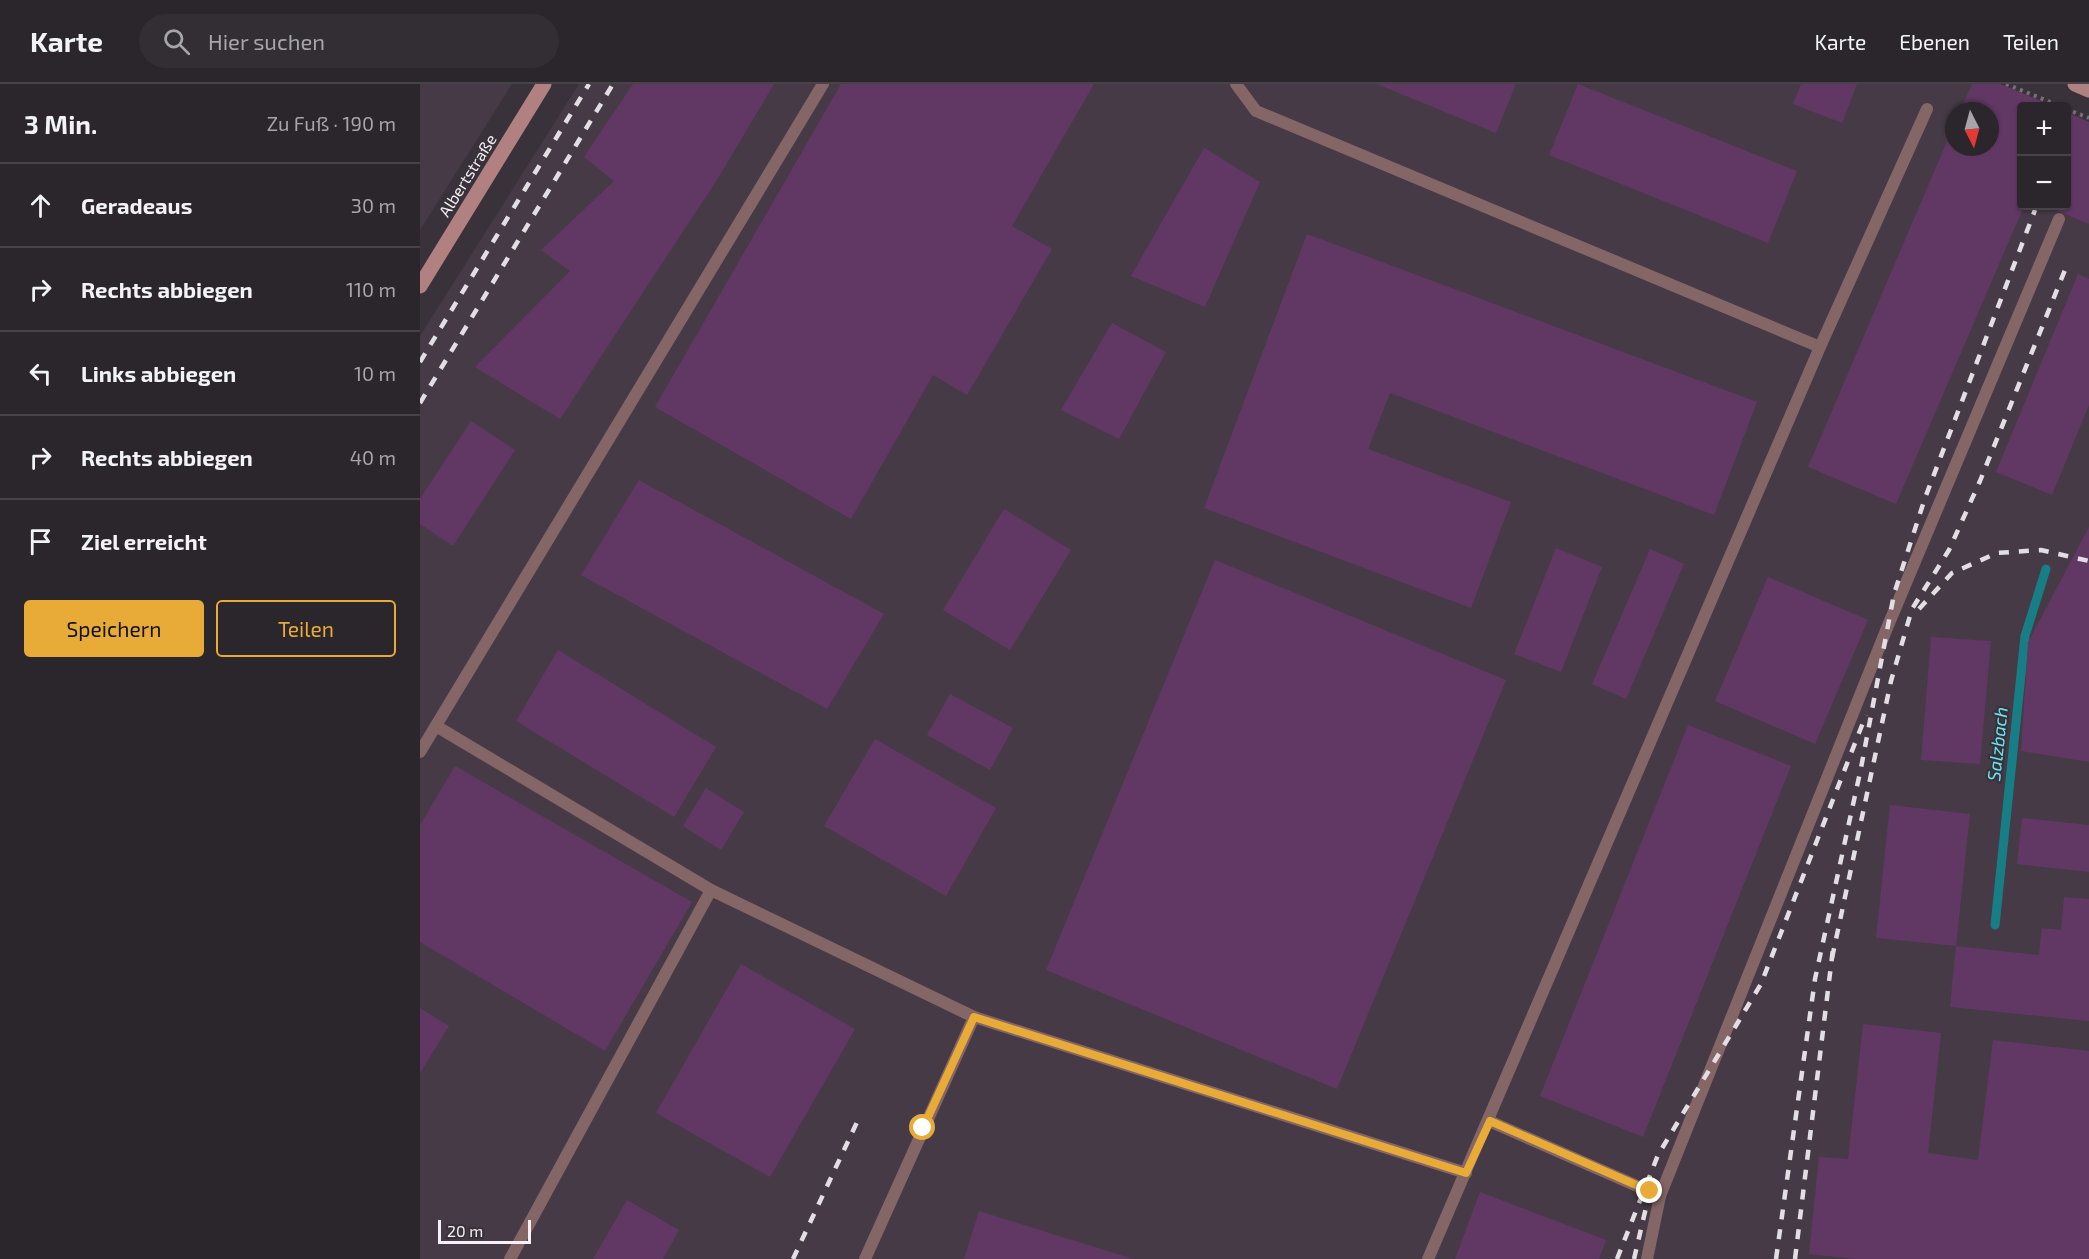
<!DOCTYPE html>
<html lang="de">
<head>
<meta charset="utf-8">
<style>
	:root { --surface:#2b262c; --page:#332e34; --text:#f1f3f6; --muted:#a6a5a9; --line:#474348; --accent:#e8ab37 }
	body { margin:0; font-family:"Exo 2",sans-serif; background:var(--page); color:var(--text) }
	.controls { position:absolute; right:18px; top:18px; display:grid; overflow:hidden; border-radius:6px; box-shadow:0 2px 4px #0004 }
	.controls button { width:54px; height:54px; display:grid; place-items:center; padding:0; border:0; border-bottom:2px solid var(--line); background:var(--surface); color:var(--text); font:30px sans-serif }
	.compass { position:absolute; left:1525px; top:18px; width:54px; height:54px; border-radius:50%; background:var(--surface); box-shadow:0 2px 4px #0004; rotate:174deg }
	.scale { position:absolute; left:18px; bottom:15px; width:93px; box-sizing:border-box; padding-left:6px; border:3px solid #f6f1f6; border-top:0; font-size:16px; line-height:21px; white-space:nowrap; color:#f6f1f6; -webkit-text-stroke:4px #39323a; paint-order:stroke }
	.stop { position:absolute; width:18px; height:18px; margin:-14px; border:4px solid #e8ab37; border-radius:50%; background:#fff }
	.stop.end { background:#e8ab37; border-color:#fff; box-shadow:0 2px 6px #0008 }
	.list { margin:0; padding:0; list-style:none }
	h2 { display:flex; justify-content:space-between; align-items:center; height:78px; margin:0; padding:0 24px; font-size:26px }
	h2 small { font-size:20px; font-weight:400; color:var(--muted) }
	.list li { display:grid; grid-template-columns:39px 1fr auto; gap:18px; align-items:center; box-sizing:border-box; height:84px; padding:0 24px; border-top:2px solid var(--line) }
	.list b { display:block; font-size:22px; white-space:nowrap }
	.list em { font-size:20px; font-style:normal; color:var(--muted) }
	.actions { display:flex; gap:12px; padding:18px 24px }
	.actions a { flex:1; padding:14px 0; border:2px solid var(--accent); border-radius:6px; text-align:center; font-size:21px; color:var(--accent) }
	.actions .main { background:var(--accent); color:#111 }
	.icon { flex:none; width:33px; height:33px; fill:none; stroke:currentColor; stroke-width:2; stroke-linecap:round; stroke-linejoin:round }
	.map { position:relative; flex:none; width:1669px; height:1175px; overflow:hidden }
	header { display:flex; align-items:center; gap:36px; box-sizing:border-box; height:84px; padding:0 30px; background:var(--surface); border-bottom:2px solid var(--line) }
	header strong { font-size:28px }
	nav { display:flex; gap:33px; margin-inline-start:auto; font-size:21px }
	.search { width:420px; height:54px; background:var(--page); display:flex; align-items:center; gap:15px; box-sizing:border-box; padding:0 21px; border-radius:33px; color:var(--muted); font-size:22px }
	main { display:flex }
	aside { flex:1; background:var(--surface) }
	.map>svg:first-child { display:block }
</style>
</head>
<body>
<header>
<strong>Karte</strong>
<div class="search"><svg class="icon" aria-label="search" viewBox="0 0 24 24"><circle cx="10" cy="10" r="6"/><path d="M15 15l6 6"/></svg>Hier suchen</div>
<nav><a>Karte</a><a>Ebenen</a><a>Teilen</a></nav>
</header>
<main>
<aside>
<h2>3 Min.<small>Zu Fuß · 190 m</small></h2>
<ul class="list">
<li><svg class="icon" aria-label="ahead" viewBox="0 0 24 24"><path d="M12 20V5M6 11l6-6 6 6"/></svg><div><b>Geradeaus</b></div><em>30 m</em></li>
<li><svg class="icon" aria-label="right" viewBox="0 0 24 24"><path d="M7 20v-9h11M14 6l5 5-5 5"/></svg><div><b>Rechts abbiegen</b></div><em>110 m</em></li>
<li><svg class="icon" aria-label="left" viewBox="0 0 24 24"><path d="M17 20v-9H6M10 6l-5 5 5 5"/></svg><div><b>Links abbiegen</b></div><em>10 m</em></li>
<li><svg class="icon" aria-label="right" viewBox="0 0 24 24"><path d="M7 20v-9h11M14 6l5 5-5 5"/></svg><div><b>Rechts abbiegen</b></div><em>40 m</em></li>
<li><svg class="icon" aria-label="arrive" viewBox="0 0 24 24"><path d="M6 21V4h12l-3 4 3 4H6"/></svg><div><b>Ziel erreicht</b></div></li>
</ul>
<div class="actions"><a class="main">Speichern</a><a>Teilen</a></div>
</aside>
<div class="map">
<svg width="1669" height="1175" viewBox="0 0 1669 1175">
	<rect width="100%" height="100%" fill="#39323a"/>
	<g fill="#463a47" fill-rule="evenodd">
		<polygon points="0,0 92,0 0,146"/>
		<path d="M159,0H1580L1633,22H1602V122H1646L1647,28L1669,38V1175H0V252ZM1534,27H1570V63H1534Z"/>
	</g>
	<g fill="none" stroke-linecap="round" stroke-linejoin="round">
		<polyline stroke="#187e86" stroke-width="9" points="1575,841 1605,552 1626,485"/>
	</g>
	<g fill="#613864">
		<polygon points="213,0 354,0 300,91 140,335 55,283 150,187 121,166 194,97 164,73"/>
		<polygon points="421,0 674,0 592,142 632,165 547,311 513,291 431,435 235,323"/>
		<polygon points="957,0 1096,0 1076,49"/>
		<polygon points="1158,0 1377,87 1348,159 1129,71"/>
		<polygon points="1381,0 1437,0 1422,39 1373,20"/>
		<polygon points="1552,0 1580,0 1633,22 1602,22 1602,122 1604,122 1476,420 1388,383 1534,41 1534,63 1570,63 1570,27 1540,27"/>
		<polygon points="1647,28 1669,38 1669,140 1626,122 1647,122"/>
		<polygon points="784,64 840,98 785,223 711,192"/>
		<polygon points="887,150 1337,318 1294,431 970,309 948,365 1091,418 1051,524 784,424"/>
		<polygon points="1658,190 1669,195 1669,321 1632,411 1576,388"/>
		<polygon points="692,239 746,268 699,355 641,326"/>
		<polygon points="51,337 95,366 33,462 0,440 0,415"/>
		<polygon points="219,396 464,530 407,625 161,491"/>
		<polygon points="584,425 651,466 590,566 523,526"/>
		<polygon points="1669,443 1669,678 1601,667 1608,558"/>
		<polygon points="1136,464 1182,483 1141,588 1094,570"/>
		<polygon points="1230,465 1264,480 1206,615 1172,600"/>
		<polygon points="795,476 1086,596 917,1005 626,886"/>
		<polygon points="1348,493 1448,536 1395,660 1295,617"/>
		<polygon points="1511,553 1571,557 1560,680 1501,676"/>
		<polygon points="138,566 296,663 254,733 96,637"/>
		<polygon points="530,610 593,644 570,686 507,651"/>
		<polygon points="1268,641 1371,682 1223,1053 1120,1012"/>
		<polygon points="455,655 576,724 526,812 404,742"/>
		<polygon points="35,682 272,818 185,967 0,858 0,741"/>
		<polygon points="286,704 324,728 301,766 263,742"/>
		<polygon points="1470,721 1550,730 1536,862 1456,854"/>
		<polygon points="1602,734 1669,741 1669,788 1597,780"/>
		<polygon points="1644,813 1669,815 1669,937 1530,923 1536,862 1619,871 1622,844 1641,846"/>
		<polygon points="321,880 435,945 350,1093 236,1029"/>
		<polygon points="0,924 29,942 0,989"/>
		<polygon points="1443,940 1521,949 1508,1069 1558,1076 1573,956 1669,967 1669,1175 1436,1175 1389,1170 1399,1073 1428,1075"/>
		<polygon points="1060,1108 1186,1156 1179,1175 1035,1175"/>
		<polygon points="207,1116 259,1146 243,1175 173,1175"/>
		<polygon points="559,1127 710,1174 710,1175 544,1175"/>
	</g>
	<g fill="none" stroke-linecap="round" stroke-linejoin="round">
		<g stroke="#767077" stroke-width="4" stroke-dasharray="3 4.5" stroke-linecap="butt">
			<polyline points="1586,0 1640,22"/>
			<polyline points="1646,25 1669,34"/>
		</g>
		<g stroke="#856666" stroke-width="12">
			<polyline points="816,0 836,27 1400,263"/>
			<polyline points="16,642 291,806 554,933"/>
			<polyline points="0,668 403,0"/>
			<polyline points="1069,1037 1240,1112"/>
			<polyline points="90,1175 291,806"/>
			<polyline points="445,1175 554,933 1046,1089"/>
			<polyline points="1008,1175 1400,263 1507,25"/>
			<polyline points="1227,1175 1240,1112 1467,544 1639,135"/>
		</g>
		<g stroke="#b18181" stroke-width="15">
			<polyline points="1655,0 1669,6"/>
			<polyline points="0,202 124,0"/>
		</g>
		<g stroke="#e3dee3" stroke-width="4.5" stroke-dasharray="10 10" stroke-linecap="butt">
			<polyline points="0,278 169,0"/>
			<polyline points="0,319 193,0"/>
			<polyline points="1499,525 1532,489 1577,469 1621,466 1669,477"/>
			<polyline points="1412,874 1471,597 1492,525 1529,466 1560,397 1645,186"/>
			<polyline points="373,1175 438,1036"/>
			<polyline points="1197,1175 1238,1071 1341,900 1446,631"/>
			<polyline points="1214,1175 1228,1115"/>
			<polyline points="1356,1175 1395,895 1441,684 1474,510 1505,414 1615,126"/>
			<polyline points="1375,1175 1413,865"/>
		</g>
	</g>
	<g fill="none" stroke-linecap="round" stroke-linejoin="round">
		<polyline stroke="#e8ab37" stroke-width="8" points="503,1044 554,933 1046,1089 1070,1037 1230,1107"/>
	</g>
	<g text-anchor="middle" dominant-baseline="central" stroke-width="4.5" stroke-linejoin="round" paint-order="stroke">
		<g font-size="16" fill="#f6f1f6" stroke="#39323a">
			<text transform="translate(47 91) rotate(-58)">Albertstraße</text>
		</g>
		<g font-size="18" font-style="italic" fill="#63e9f4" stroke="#39323a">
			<text transform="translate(1577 660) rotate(-84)">Salzbach</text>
		</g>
	</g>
</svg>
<div class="controls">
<button>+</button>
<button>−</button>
</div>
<svg class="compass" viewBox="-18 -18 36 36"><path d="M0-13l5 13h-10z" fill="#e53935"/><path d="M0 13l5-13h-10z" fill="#a6a5a9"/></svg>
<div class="scale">20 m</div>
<div class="stop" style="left:503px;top:1044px"></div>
<div class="stop end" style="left:1230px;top:1107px"></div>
</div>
</main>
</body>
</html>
